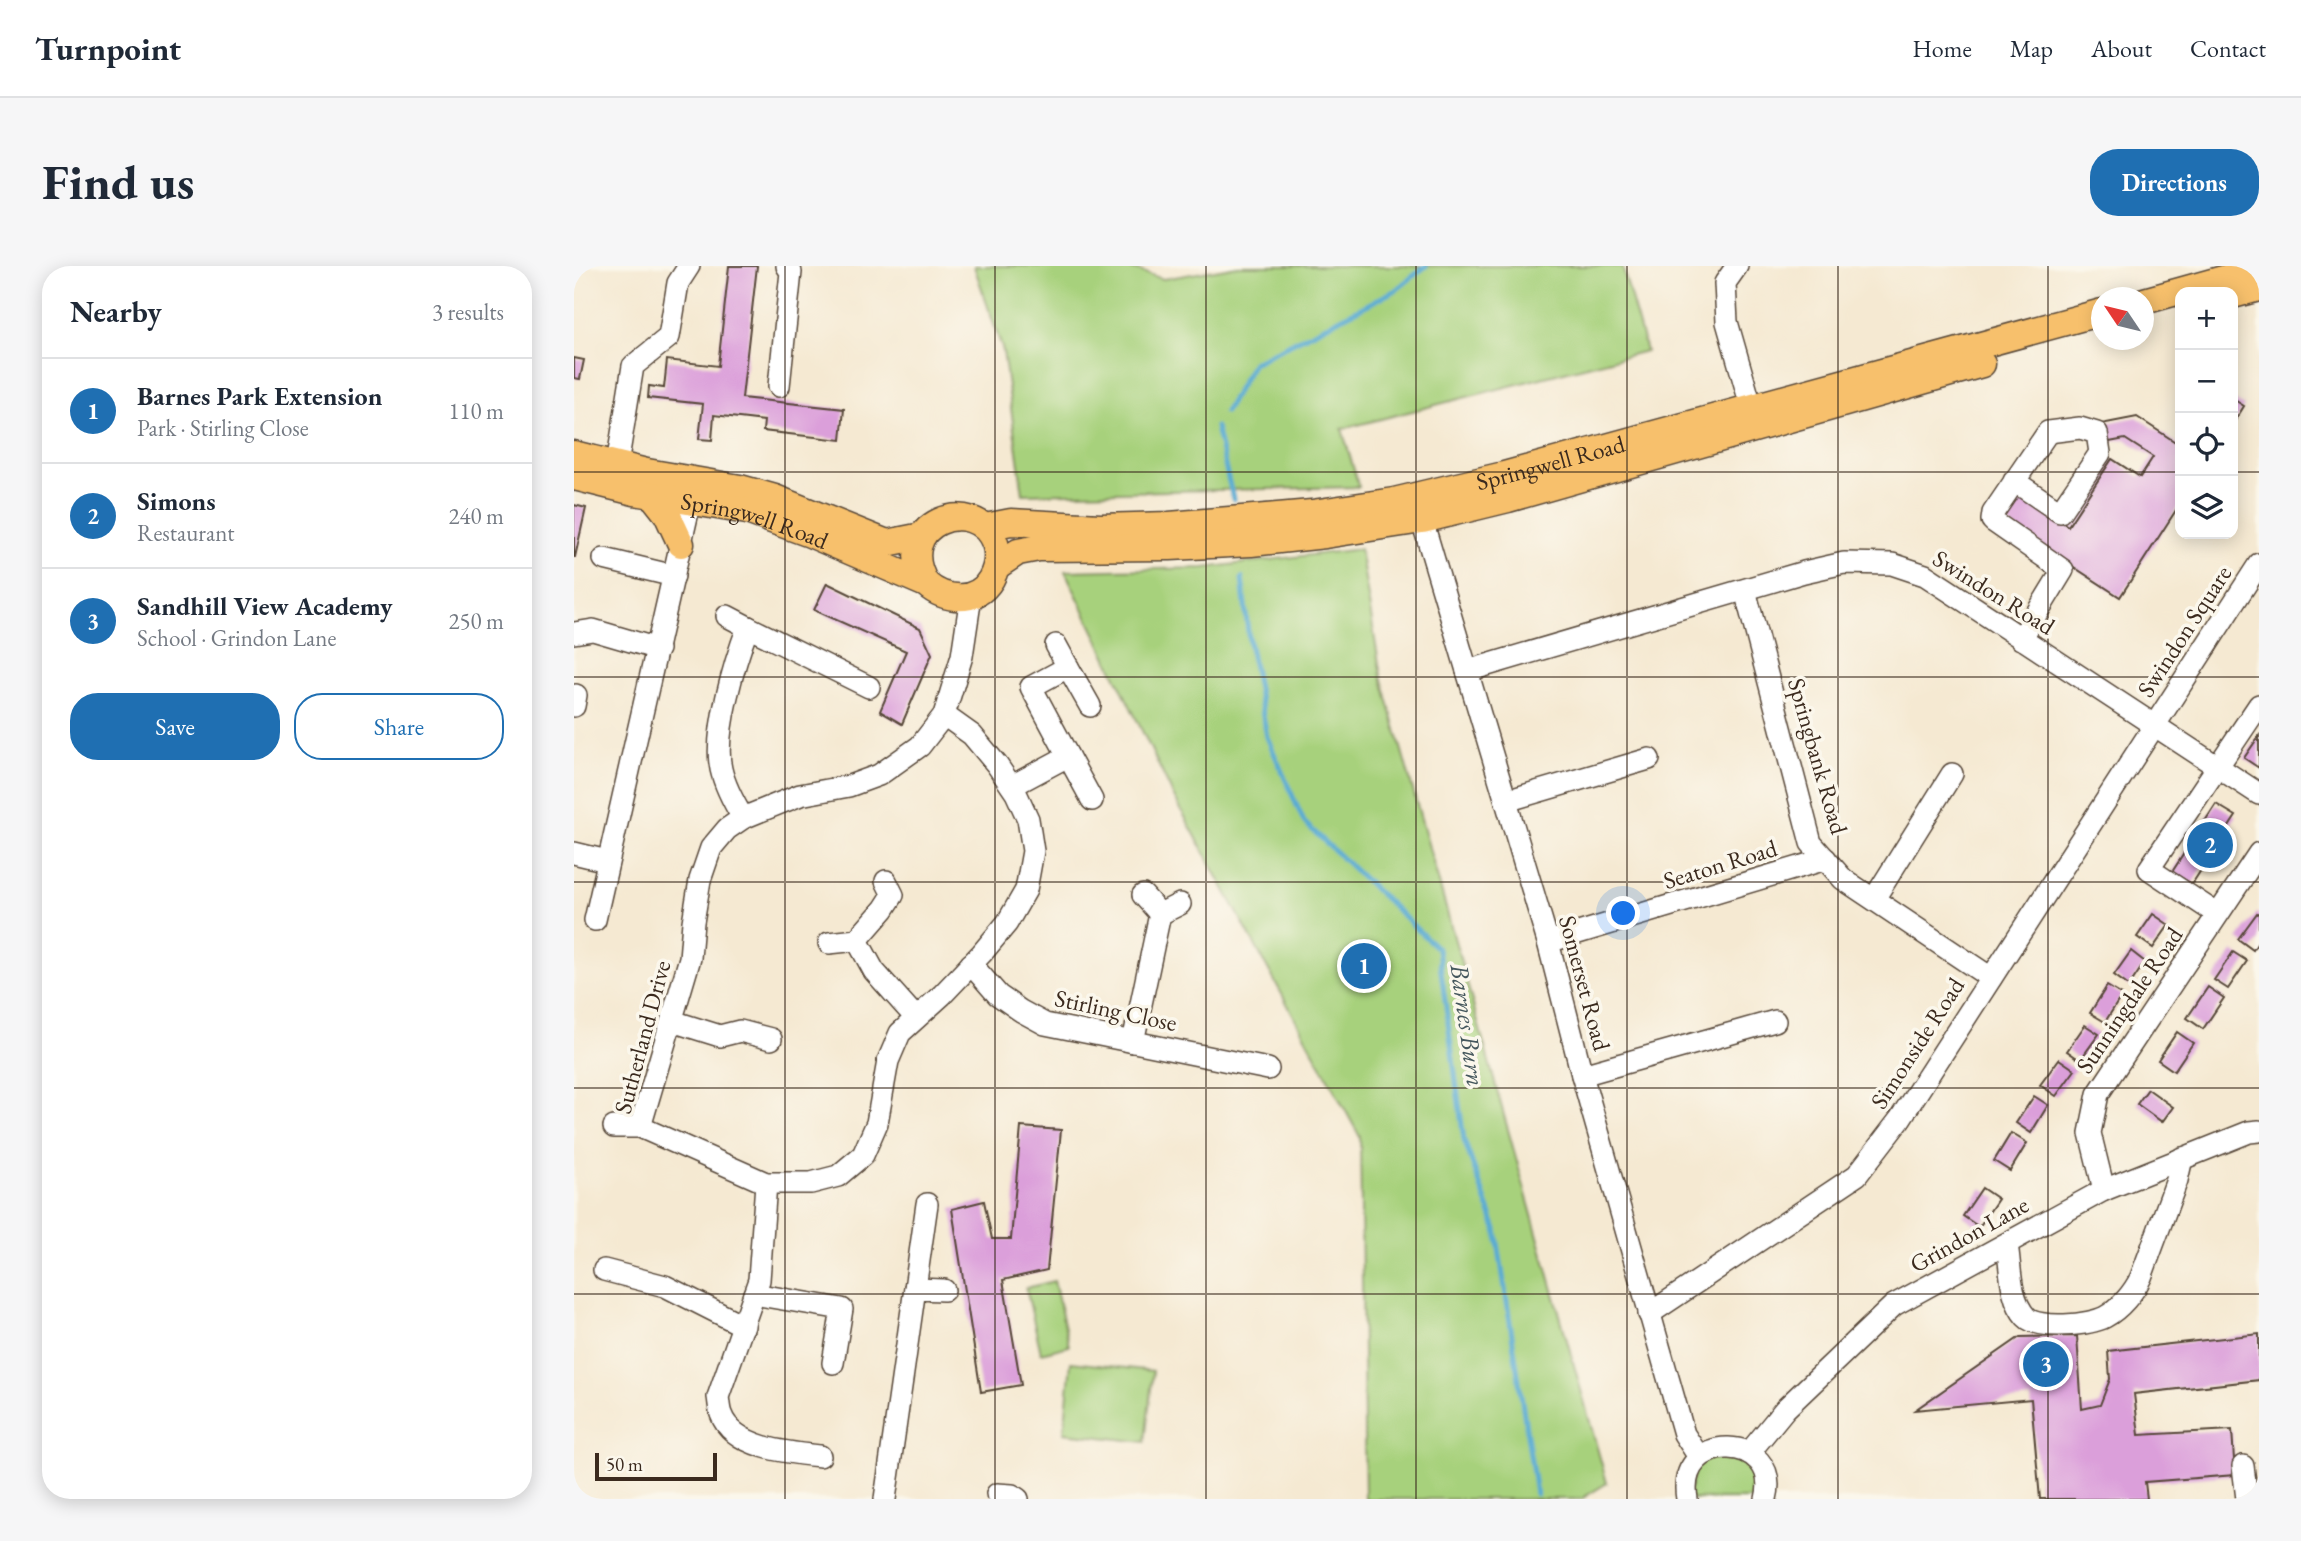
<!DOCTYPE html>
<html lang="en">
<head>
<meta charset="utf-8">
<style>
	:root { --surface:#fff; --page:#f6f6f7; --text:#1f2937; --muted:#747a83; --line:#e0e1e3; --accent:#1f6fb2 }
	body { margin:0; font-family:"EB Garamond",serif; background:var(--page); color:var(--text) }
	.controls { position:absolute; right:21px; top:21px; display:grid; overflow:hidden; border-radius:14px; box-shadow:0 4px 18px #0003 }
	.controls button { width:63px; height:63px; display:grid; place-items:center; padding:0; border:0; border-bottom:2px solid var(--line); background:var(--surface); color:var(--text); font:35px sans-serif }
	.compass { position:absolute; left:1517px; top:21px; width:63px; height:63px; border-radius:50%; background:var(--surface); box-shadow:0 4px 18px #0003; rotate:305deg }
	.scale { position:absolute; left:21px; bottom:18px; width:122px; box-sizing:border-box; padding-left:7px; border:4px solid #3b2a1e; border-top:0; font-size:19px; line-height:24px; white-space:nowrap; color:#3b2a1e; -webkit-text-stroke:5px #fbf7ec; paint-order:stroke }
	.you { position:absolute; left:1050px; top:648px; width:24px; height:24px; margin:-18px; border:5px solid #fff; border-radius:50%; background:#1a73e8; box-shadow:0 0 0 10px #1a73e833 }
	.badge { display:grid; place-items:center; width:46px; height:46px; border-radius:50%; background:var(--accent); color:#fff; font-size:23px; font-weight:700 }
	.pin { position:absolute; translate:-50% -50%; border:4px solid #fff; box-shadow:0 2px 7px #0006 }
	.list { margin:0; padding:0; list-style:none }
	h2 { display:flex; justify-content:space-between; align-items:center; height:91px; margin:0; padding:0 28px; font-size:30px }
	h2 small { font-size:23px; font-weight:400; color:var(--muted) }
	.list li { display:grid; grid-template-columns:46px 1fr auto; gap:21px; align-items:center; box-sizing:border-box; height:105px; padding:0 28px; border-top:2px solid var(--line) }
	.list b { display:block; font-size:26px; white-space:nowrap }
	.list p { margin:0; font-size:23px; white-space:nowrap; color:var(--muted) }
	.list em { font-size:23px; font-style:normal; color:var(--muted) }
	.actions { display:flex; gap:14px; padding:21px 28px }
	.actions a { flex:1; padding:16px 0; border:2px solid var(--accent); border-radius:28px; text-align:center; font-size:24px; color:var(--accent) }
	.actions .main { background:var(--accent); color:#fff }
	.icon { flex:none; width:38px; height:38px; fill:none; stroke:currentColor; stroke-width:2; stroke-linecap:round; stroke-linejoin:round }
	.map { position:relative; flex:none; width:1685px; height:1233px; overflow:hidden; border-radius:28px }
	header { display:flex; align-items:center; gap:42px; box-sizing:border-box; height:98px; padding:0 35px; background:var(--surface); border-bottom:2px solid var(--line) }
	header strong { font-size:33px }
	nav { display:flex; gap:38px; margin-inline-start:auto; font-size:24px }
	.intro { display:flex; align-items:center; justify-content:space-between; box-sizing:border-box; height:168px; padding:0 42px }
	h1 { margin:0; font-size:49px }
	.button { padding:18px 32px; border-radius:28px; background:var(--accent); color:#fff; font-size:24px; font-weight:700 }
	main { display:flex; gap:42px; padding:0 42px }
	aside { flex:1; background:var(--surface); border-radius:28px; box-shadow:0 4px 18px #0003 }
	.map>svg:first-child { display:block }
</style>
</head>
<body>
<header>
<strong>Turnpoint</strong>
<nav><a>Home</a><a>Map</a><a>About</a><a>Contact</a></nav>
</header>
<div class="intro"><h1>Find us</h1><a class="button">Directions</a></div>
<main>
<aside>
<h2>Nearby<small>3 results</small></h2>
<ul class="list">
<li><span class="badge">1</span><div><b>Barnes Park Extension</b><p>Park · Stirling Close</p></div><em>110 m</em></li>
<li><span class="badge">2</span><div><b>Simons</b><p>Restaurant</p></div><em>240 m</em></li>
<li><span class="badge">3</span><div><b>Sandhill View Academy</b><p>School · Grindon Lane</p></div><em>250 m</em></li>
</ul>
<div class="actions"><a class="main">Save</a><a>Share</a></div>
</aside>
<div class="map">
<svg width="1685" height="1233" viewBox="0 0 1685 1233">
	<rect width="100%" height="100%" fill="#fbf7ec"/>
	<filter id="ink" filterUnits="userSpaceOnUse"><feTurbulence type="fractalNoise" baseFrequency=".0143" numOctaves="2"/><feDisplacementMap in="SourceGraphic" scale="14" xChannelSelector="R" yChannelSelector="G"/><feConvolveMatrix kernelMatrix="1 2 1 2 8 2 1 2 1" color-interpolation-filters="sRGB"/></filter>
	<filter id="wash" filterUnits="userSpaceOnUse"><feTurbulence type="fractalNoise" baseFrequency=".00686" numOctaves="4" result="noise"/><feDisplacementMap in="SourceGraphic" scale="28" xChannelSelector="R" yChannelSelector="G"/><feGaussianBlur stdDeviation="1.57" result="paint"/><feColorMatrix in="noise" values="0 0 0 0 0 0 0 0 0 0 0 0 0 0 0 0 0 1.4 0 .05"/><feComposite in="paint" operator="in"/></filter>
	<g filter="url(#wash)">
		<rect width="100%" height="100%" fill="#f5e9d2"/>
		<g fill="#a7d17c" stroke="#717e4d" stroke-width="2">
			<polygon points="400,0 550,0 589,13 664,0 1048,0 1072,85 768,163 785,221 449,228 429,85"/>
			<polygon points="786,283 807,410 1033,1217 1007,1233 791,1233 786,871 599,529 491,305 630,302"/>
			<polygon points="480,1015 495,1080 467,1087 452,1022"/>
			<polygon points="497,1096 579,1105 571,1176 490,1167"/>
			<polygon points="1175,1187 1191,1233 1113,1233 1125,1191"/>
		</g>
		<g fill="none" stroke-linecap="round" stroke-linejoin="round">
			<g stroke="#58abd3" stroke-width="5">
				<polyline points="651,146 679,97 822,24 852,0"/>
				<polyline points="642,161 659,233"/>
				<polyline points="668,312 675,375 693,471 730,556 864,683 890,874 922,963 962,1228"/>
			</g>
		</g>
		<g id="blocks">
			<g fill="#db9fda">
				<polygon points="155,0 183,0 168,132 270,143 267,174 189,165 190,155 140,149 138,174 125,173 129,138 74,132 75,120 90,122 93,94 144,100"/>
				<polygon points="0,92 10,94 6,113 0,112"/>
				<polygon points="1659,133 1670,140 1659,158"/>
				<polygon points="1563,151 1606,179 1606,238 1546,331 1426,253 1443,226 1494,260 1538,193 1566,211 1579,191 1551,173 1530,177 1527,158"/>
				<polygon points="0,239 12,242 1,291 0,291"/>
				<polygon points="253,317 346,362 358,388 328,458 306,445 332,385 240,344"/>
				<polygon points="1685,470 1685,502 1670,492"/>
				<polygon points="1642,538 1662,550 1618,618 1598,606"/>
				<polygon points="1683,647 1685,648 1685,675 1679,684 1664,673"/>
				<polygon points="1579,648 1595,659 1579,682 1563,671"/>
				<polygon points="1557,685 1571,696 1555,720 1540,709"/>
				<polygon points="1659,686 1673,695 1654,723 1640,714"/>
				<polygon points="1533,720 1548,729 1531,756 1516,747"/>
				<polygon points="1634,721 1650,732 1629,763 1613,752"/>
				<polygon points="1511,759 1525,768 1506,794 1493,785"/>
				<polygon points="1603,766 1619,777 1600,805 1584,794"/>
				<polygon points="1485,793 1501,804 1482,830 1466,819"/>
				<polygon points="1574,823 1599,841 1588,856 1563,838"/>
				<polygon points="1460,830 1474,839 1457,867 1442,857"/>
				<polygon points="447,861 487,864 473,1004 429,1014 447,1119 407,1126 378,943 410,935 418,973 437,973"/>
				<polygon points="1437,867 1453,877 1436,905 1420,895"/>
				<polygon points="1408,922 1424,933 1405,961 1389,950"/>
				<polygon points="1685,1068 1685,1114 1560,1128 1565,1169 1658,1164 1661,1209 1571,1216 1573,1233 1466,1233 1457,1133 1341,1144 1446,1071 1503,1070 1508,1143 1526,1139 1536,1113 1534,1085"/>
			</g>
		</g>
	</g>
	<g filter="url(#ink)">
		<use href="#blocks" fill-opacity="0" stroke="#574739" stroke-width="2"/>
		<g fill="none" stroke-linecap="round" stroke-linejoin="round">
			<g stroke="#574739" stroke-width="24">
				<g id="minor">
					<polyline points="1163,0 1151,17 1153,56 1181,154"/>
					<polyline points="205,120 217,6 213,0"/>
					<polyline points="43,199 59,100 95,71 104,17 115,0"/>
					<polyline points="1440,215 1486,246 1526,187 1523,167 1506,162 1474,166 1419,247 1418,254 1420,256 1489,304 1447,373"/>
					<polyline points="848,254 974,676 1008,809 1110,1168 1125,1191"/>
					<polyline points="30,293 100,310"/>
					<polyline points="1171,324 1237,577 1269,613 1417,712"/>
					<polyline points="153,350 174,361"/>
					<polyline points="0,367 19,364 84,383"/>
					<polyline points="482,379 494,401"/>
					<polyline points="893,405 1230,306 1270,297 1318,298 1351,309 1685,528"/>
					<polyline points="0,440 2,429"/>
					<polyline points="370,449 398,469 423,499 442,527 454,553 459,585 452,624 433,657 408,687 368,729 326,767 314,795 303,857 289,889 264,910 237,917 192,917 66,861 116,692 119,656 126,614 137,582 153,563 169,552 226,529 275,520 305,509 346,480 370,449 388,390 397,330"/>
					<polyline points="494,490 457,421 494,401 516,440"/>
					<polyline points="438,520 494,490 518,534"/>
					<polyline points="932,535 1075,493"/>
					<path d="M169,552C160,537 151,521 147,503C139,468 161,395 174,361L295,421"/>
					<polyline points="0,587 33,595"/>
					<polyline points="312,615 319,629 310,643 283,674 300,705 342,752"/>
					<polyline points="569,629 586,648"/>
					<polyline points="1300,633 1378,508"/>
					<polyline points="1643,648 1575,603 1685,439"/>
					<polyline points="21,654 116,237"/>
					<polyline points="974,676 1252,593"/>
					<polyline points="255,677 283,674"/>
					<polyline points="397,698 424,729 447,745 471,758 694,803"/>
					<polyline points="98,755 146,770 166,765 197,773"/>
					<polyline points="559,776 586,648 606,638"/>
					<polyline points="1008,809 1201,755"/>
					<polyline points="40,861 66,861"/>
					<path d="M192,917L185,1014L144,1131C145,1136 145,1143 147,1148C159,1182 215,1187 246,1190"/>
					<polyline points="1530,924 1516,867 1524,828 1685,587"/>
					<path d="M1433,978C1437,1002 1435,1032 1452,1051C1464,1064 1516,1059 1531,1051C1546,1043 1560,1026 1567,1011L1603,914L1608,892"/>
					<polyline points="30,1004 91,1020 170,1060"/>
					<polyline points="341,1023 370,1024"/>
					<polyline points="180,1028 268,1043 259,1097"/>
					<polyline points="1075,1048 1283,909 1326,853 1685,298"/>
					<polyline points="1175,1187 1211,1143 1320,1039 1530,924 1675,866 1685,865"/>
					<polyline points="1669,1200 1673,1233"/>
					<polyline points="423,1228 438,1229 444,1233"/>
					<polyline points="311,1233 353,938"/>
					<path d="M1113,1233C1101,1163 1209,1167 1192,1233"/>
				</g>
			</g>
			<g stroke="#574739" stroke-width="29">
				<g id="major">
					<polyline points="1659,29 1685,22"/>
					<polyline points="1570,35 1685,3"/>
					<polyline points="0,188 73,206 166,222 201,232 313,277 348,270"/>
					<path id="s1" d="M0,211L60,226L173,245L236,268L352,318C370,334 402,339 417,313C423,302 425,289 421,277C401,226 316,257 352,318"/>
					<polyline points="78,229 93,248 107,278"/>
					<path id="s2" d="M411,261L437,256L526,261L595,259L738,247L820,235L930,209L1528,46"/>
					<polyline points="423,300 444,286 465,282 596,281 677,277 751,269 848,254 934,233 1408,98"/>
				</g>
			</g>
			<use href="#minor" stroke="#fff" stroke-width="21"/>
			<use href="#major" stroke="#f7c06c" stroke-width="26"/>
		</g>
	</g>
	<path fill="none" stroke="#3b2a1e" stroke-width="2" stroke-opacity="0.55" d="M211,0V1233M421,0V1233M632,0V1233M842,0V1233M1053,0V1233M1264,0V1233M1474,0V1233M0,206H1606M1659,206H1685M0,411H1685M0,616H1685M0,822H1685M0,1028H1685"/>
	<g text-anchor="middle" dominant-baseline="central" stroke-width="7" stroke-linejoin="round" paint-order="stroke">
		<g font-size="24" fill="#3b2a1e" stroke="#fbf7ec">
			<text stroke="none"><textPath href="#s2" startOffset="572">Springwell Road</textPath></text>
			<text stroke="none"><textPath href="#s1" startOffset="186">Springwell Road</textPath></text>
			<text transform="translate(1420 326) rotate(32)">Swindon Road</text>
			<text transform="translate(1610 365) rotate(-57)">Swindon Square</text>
			<text transform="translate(1244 490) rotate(74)">Springbank Road</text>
			<text transform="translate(1146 598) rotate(-17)">Seaton Road</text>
			<text transform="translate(1011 717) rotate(75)">Somerset Road</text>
			<text transform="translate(1555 734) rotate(-56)">Sunningdale Road</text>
			<text transform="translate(542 744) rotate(12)">Stirling Close</text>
			<text transform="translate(68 771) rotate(-75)">Sutherland Drive</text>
			<text transform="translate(1343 777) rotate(-57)">Simonside Road</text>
			<text transform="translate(1395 968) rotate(-29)">Grindon Lane</text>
		</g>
		<g font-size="26" font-style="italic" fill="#45575d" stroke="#fbf7ec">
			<text transform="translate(894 759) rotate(82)">Barnes Burn</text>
		</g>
	</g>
</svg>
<div class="controls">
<button>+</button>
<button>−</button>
<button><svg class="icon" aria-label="locate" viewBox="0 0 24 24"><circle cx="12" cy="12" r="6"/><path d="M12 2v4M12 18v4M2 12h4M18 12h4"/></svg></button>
<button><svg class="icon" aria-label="layers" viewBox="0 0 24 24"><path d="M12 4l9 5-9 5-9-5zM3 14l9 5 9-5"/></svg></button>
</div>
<svg class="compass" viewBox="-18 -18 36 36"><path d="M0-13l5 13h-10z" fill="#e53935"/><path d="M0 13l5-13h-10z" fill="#747a83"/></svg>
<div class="scale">50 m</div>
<div class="you"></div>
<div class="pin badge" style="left:790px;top:700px">1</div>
<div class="pin badge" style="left:1636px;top:579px">2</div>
<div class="pin badge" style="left:1472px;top:1098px">3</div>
</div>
</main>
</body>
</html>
